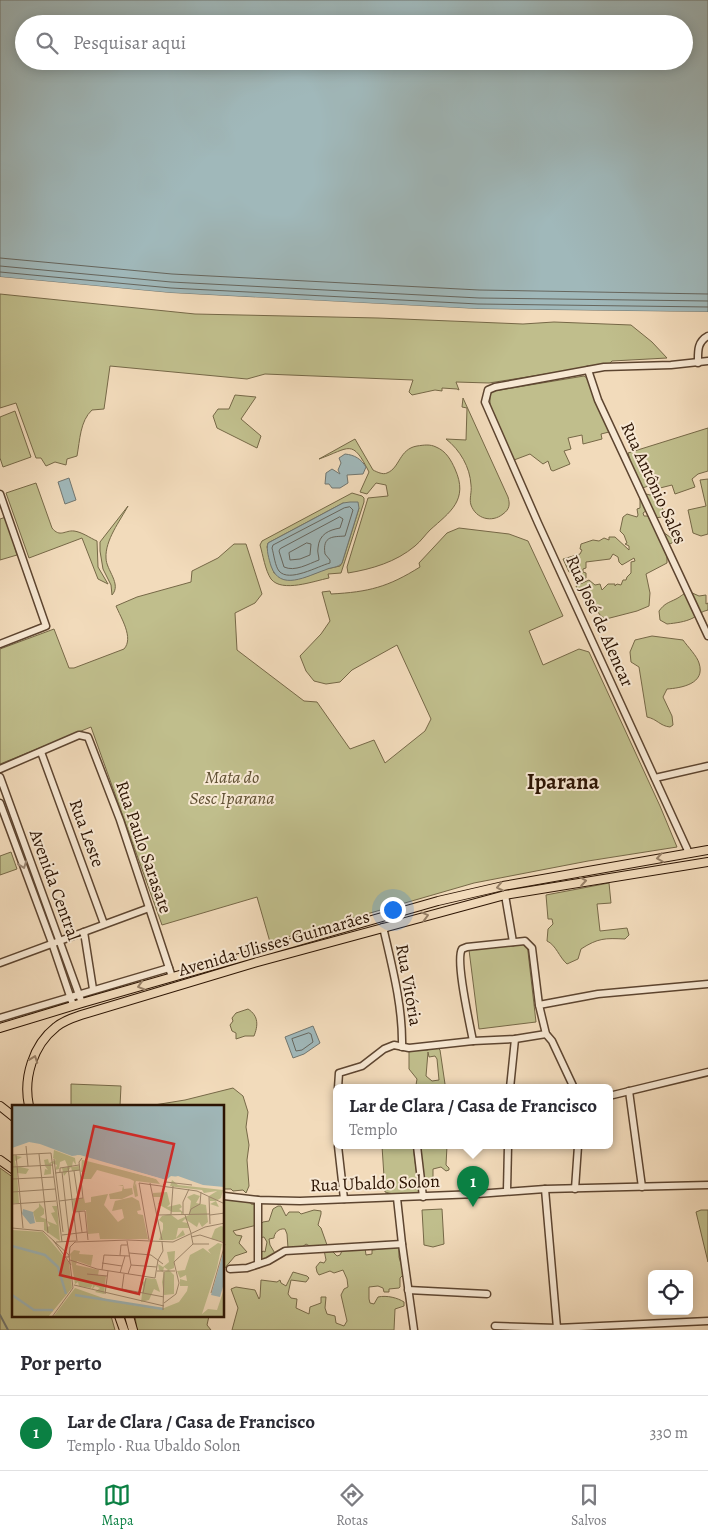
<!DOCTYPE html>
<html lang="pt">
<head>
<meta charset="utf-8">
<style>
	:root { --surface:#fff; --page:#f2f2f3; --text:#2b2b33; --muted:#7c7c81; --line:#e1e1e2; --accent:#0b8043 }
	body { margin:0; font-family:Alegreya,serif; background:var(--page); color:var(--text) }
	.controls { position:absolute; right:15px; bottom:15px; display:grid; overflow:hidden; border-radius:8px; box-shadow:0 2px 12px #0003 }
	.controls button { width:45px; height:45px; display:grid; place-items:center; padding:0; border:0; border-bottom:1px solid var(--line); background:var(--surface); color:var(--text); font:25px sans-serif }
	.you { position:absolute; left:392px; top:909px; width:18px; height:18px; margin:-12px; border:4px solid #fff; border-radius:50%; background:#1a73e8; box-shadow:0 0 0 8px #1a73e833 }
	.badge { display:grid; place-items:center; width:32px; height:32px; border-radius:50%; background:var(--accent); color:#fff; font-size:16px; font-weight:700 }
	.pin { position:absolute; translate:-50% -41px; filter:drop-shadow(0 1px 2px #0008) }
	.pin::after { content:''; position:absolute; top:26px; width:18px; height:15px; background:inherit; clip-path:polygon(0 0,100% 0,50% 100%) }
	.popup { position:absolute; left:333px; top:1084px; width:280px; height:65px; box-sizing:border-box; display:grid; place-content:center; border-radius:8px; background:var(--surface); filter:drop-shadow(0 1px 4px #0005); font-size:16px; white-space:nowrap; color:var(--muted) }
	.popup b { font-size:19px; color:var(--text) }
	.popup::after { content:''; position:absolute; left:50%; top:100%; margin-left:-10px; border:10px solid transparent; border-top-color:var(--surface) }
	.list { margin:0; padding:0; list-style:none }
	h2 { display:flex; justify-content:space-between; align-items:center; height:65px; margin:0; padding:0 20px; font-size:21px }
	h2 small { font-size:16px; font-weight:400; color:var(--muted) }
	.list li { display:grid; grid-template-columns:32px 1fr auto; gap:15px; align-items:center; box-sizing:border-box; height:75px; padding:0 20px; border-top:1px solid var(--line) }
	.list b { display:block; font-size:19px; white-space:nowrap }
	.list p { margin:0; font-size:16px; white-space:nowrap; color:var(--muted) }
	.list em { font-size:16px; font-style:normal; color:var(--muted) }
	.icon { flex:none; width:28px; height:28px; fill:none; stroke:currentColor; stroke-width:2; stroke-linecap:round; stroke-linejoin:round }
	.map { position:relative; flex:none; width:708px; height:1330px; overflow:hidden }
	.search { position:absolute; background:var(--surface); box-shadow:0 2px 12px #0003; left:15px; right:15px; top:15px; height:55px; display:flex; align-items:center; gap:12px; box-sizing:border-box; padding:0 18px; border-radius:28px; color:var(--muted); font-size:19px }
	.sheet { height:140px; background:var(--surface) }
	nav { display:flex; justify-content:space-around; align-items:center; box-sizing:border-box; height:70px; border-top:1px solid var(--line); background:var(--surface); font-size:14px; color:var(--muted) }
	nav a { display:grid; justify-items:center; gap:2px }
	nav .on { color:var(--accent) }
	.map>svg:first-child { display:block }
</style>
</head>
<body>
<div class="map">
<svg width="708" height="1330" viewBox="0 0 708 1330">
	<rect width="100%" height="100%" fill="#f2dbbb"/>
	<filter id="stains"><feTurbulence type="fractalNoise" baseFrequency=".004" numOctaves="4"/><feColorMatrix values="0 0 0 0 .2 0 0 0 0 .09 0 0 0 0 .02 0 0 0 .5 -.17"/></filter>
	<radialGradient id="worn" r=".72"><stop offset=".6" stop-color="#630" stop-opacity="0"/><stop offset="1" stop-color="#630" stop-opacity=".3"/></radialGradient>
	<g fill="#c0be8c" stroke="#766847" fill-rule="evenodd">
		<path d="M0,294L195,314L378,318L523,324L554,322L631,325L652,342L667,358L612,361L609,364L489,383L456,382L459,390L457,389L442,388V391L435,390L412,395L409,392L413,380L265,374L247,379L110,366L104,409L92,410C80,421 80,440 77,456L67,459L66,465L55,462L46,466L41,458H36L16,403L0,408Z"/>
		<polygon points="584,376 587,378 609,432 601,434 602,439 583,444 582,435 568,438 571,449 564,451 570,464 553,471 551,470 548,461 543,464 530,454 514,460 490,407 490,394 494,391"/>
		<polygon points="235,395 256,397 241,419 261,436 257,448 217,428 213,416 218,409 229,409"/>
		<path d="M463,398L508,497C510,504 510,509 503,514C492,523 476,519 471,505C469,499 472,492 471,485C470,467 460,450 446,439L466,440L467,408L462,407Z"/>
		<polygon points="15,411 31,457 3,467 0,458 0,417"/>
		<polygon points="708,428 708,471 698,474 692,479 695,487 675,494 672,485 660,488 658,483 639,489 628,453"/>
		<path d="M355,439L373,470C377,472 383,475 387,473C400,468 399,449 417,446C424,445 430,444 436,447C446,451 451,460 455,469C469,500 450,512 430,530C425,535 421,541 415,546C396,562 372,569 348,573L347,567L368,498L388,496L386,485L376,483L367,494L360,492L369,472C352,438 350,448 319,459Z"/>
		<polygon points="708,479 708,534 701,536 693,533 688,510 706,506 700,480"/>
		<path d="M36,483L52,528C60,538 65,530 74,531C82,532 90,538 97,541L98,567L108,584L98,579L82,538L29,558L6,493Z"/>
		<polygon points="659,490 658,494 655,498 665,512 662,517 655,518 647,510 643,513 644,516 648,516 657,534 663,532 674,540 672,543 664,546 667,556 667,563 646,574 650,593 649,606 637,611 606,619 601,616 597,611 591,612 589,608 590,607 581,590 578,591 576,586 589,580 595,585 600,584 602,590 608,584 615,584 615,586 617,584 621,585 623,580 626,580 627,577 631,573 631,562 635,561 634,558 622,565 619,562 618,557 613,554 610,559 586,562 586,568 583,569 583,572 586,573 586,578 580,579 577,573 569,572 563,559 580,554 582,550 580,549 581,544 593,540 599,541 604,538 609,540 609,537 615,537 629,550 629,546 625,544 627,543 624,535 620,531 623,517 627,514 637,517 638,515 637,509 640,508 640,499 646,494 650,495"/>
		<path d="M352,493L362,496L364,498V502L341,573L328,574L329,578C314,581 282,593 271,579C265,570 263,555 260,545L262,541ZM343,503L359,508L342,563L340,566L326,569L305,577L274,573L267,547L268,543Z"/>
		<path d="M128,506C120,521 105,540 106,558C106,570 122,584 112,595L111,585L103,569L100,551V542Z"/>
		<polygon points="6,517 17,555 0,560 0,519"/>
		<path d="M459,528L509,534L528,541L563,616L529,631L543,665L579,649L589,652L660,806L677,847L588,861L474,883L270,942L257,897L162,925L91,727L0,764V649L54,629L69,668H74L124,649C134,638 121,618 116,606L137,597L191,582L192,571L218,558L234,544H246L262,594L255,603L235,613L237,650L304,701L317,702L350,749L374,740L385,763L425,731L431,719L397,645L352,670L340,682L326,684L314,681L306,671L300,656L321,634L330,621L322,592L330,591L331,594C369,592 388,587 420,567L419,563L447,533Z"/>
		<path d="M690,592L699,596L706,595V604L708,603V610C702,611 698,615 693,618C685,622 676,623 667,624L660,620L659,611C665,603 668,603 676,599C682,596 683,593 690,592Z"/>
		<path d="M652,636L683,640C688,647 697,656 699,663C706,684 681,688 667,689L663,697L672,716L673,725L670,727C660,726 657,719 647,717L639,667L631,662L630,652L635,640Z"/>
		<polygon points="11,852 17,869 0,875 0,856"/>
		<path d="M609,883L611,903L597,904L600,931L627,928L629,935L625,939C605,938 598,938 581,949L578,959L567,964C559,957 556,945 547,941L548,929L553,924L552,919H548L546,895Z"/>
		<polygon points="527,943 536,1022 479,1029 469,950"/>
		<path d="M248,1009C259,1016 258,1026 254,1036H245L236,1039V1033L232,1031L230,1025L233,1021L232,1018L236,1013Z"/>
		<path d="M428,1048H438L440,1050L445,1084L448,1088H412L416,1085L417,1079L409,1069V1049L428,1050ZM428,1052L429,1057L435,1056L437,1059L439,1080L432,1081L426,1076Z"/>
		<polygon points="71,1084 121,1086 120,1106 71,1106"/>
		<polygon points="233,1088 243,1096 248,1112 246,1127 249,1145 247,1160 249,1186 246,1193 243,1190 233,1191 231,1189 224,1189 224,1106 148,1106 185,1100"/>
		<path d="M382,1146H413L419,1190L418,1193C407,1197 396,1195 385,1192Z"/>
		<polygon points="419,1146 447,1146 446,1165 449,1168 449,1170 446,1171 441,1167 433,1169 433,1185 422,1186"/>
		<polygon points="0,1168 14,1178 14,1316 111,1316 115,1330 0,1330"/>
		<polygon points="224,1197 250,1200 251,1204 256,1205 257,1225 233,1231 236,1235 242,1236 239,1243 247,1252 235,1256 224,1269"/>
		<path d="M278,1206H281L286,1216L289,1212H299L301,1214L314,1210L321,1211V1214L318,1225L321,1228L327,1245L315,1249L306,1244L301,1248H288L287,1234L285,1229C279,1228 274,1233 274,1238L269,1239L270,1245L276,1255L259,1261L261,1253L263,1251L265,1252L267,1242L264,1237L259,1238V1226L263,1222L269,1221L273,1209Z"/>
		<polygon points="442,1209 444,1244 433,1247 424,1245 422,1210"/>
		<polygon points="701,1210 708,1210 708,1262 696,1212"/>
		<path d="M398,1247L399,1249V1257L404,1274L400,1278V1287L399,1288L389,1289V1292H384L383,1288L378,1286L369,1287V1299L370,1303L374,1304L378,1297C387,1295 398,1298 404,1302V1306L395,1309L394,1330H232L238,1308L231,1289L236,1287L255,1290L259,1299L260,1297L261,1280L277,1282L280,1280L281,1283L286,1286L293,1272L307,1276L309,1278L306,1282L291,1280L288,1294L291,1298L297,1299L296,1308L309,1314L310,1307L321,1303V1297H326L325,1308L327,1314L335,1316L336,1323L344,1326L347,1321L341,1295L344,1289L348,1287L347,1279L343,1270L334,1273L330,1271L319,1275L317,1272L316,1267L320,1262L324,1263L326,1260L324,1250H331L337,1256L340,1255L342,1251L365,1248L366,1255L372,1254V1250Z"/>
		<polygon points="135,1316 209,1316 207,1325 211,1330 137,1330"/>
	</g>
	<g fill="#a0b8ba" stroke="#717670" fill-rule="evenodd">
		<path d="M0,0H708V312L478,309L171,293L0,277ZM24,24H684V61H24Z"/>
		<path d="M345,454C355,455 361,459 366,467L363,474L347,475L348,483L340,488H332L329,484H325L326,473L332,469L340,474L338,470L341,463L339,458Z"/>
		<polygon points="69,478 76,500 65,504 58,482"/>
		<path d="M350,502H358L359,508L342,563C338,568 331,567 325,570C307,576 280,592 271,566C269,559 266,550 268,543L343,503Z"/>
		<polygon points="313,1026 320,1043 304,1054 293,1058 285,1037"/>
	</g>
	<polygon fill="#f2dbbb" points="0,277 171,293 478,309 708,312 708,315 478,312 170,296 0,279"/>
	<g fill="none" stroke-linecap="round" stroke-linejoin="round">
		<g stroke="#66665e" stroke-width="1">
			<polyline points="0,258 172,274 479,290 708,294"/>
			<polyline points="0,266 171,282 479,298 708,301"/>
			<polyline points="0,272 171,288 478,304 708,307"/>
			<path d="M350,507L353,510L345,536C334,537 322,535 325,554L330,560V563C318,566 289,583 279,571C275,566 274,555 272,548L273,545L344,508Z"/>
			<path d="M340,517L343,519L340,528C329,530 319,534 318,548C317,552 319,556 319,560C308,564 295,572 284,567L279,551L280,549Z"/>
			<polygon points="307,543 311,544 310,555 300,559 290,560 289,553"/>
			<polygon points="309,1033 311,1034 313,1042 302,1050 296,1051 292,1039"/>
		</g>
		<polyline stroke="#717670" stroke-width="2" points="0,1315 8,1330"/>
		<g stroke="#5d4530" stroke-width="9">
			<g id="minor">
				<path d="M698,363C698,351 697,342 708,336"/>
				<polyline points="588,370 598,400 708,636"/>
				<polyline points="0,494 46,626 0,644"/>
				<polyline points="41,752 104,924"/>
				<polyline points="0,769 79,735 88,737 120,820 172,977"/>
				<polyline points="0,777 82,1003"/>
				<polyline points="655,778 708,766"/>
				<polyline points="0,803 52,943 73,1005"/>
				<polyline points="689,853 538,523 485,402 488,390 495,387 604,367 671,365 708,361"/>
				<polyline points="505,895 513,942"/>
				<path d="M383,927C392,966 403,1007 402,1047"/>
				<polyline points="84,932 93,989"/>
				<polyline points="0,963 149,908"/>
				<polyline points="539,1005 598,994 708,984"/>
				<polyline points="0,1018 169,968"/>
				<path d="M473,1041C470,1025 455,960 462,949L467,947L525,941L532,948L539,1005L546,1034L552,1041L574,1088"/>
				<polyline points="338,1088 339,1073 362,1066 384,1049 394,1045 409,1048 473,1041 515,1039 546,1034"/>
				<polyline points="510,1088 515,1039"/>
				<polyline points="629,1091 642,1187"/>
				<polyline points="609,1096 708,1072"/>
				<polyline points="338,1146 344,1199"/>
				<polyline points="417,1146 423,1197"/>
				<polyline points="545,1189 557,1328 708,1321"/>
				<polyline points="575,1189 578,1146"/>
				<polyline points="507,1191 508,1146"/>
				<polyline points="224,1196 258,1200 300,1201 477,1194 545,1189 708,1185"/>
				<polyline points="397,1198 402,1244 414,1330"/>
				<polyline points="258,1200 258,1264"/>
				<polyline points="230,1269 247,1268 268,1261 285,1251 402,1244"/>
				<polyline points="408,1290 487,1294"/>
				<polyline points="495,1326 557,1328"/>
			</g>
		</g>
		<g stroke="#2b1302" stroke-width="10">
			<g id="major">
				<polyline points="0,1028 82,1003 438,901 503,886 708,850"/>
				<polyline points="0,1106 14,1117"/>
				<path d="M29,1106C23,1078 33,1045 56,1027C63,1021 72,1018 81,1015L254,963L505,895L708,862"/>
				<polyline points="0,1160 14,1170"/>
				<polyline points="119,1316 124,1330"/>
				<polyline points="129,1316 133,1330"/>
			</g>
		</g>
		<use href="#minor" stroke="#f7e8d3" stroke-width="6"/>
		<use href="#major" stroke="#f2dbbb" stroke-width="8"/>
	</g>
	<defs><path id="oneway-chevron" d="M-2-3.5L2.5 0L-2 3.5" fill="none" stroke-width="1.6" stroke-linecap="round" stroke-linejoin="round" transform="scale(1.25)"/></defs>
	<g stroke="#988168">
		<use href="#oneway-chevron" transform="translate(660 858) rotate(171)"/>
		<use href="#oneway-chevron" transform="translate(583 881) rotate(-9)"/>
		<use href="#oneway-chevron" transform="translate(500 887) rotate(168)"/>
		<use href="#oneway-chevron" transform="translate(425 916) rotate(-15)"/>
		<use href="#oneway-chevron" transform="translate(141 986) rotate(164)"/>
		<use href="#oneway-chevron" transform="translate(34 1059) rotate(-70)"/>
	</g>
	<use stroke="#9b8875" href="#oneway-chevron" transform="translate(23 865) rotate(70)"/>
	<g text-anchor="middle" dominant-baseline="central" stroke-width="4" stroke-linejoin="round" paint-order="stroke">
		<g font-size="18" fill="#2b1302" stroke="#f7e8d3">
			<text transform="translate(654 483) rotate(65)">Rua Antônio Sales</text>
			<text transform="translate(600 621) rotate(66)">Rua José de Alencar</text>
			<text transform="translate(87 833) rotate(70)">Rua Leste</text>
			<text transform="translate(144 847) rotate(71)">Rua Paulo Sarasate</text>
			<text transform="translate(55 885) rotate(70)">Avenida Central</text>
			<text transform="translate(274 943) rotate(-16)">Avenida Ulisses Guimarães</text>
			<text transform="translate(409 985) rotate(80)">Rua Vitória</text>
			<text transform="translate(375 1183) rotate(-2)">Rua Ubaldo Solon</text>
		</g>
		<g font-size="18" font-style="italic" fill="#5f4f32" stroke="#f7e8d3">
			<text x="232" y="777">Mata do<tspan x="232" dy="21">Sesc Iparana</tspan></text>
		</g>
		<g font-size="22" font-weight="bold" fill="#2b1302" stroke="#f7e8d3">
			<text x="563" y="782">Iparana</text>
		</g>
	</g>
	<g transform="translate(12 1105)">
		<rect width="212" height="212" fill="#f2dbbb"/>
		<path d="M42,45L63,53L64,60L61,56L60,62L67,61L68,65L60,66L59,62L52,71L50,63L56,62L53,55L48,57L47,64L43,65L45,60L39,58V69L32,70L33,64L36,65L33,61L37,60H33L32,55L36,54L37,58L44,55L41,53ZM0,46L1,50L10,52L3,56L4,61L17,64L14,69L5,68L7,98H0ZM70,53L144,74L148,79L124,76L122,82L124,78L126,91L123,92L121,82L122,76L118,74L85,65L79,74H70V68L74,67H69ZM160,75L166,80L211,85L209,93L204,96L207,102L198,99L204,96H198L197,91L205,86L192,88L190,85L164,82L158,81ZM111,80L112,84L120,83L121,89L110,94H98L97,89L110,86L111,81H106ZM155,87L158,99L155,102L168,99L170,102L167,104L171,107L169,110V107H160L146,99L150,92H141V88ZM96,89L92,100L106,117L112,113L110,104L100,106L103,96L120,92L127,96L129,105L125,106L126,109L131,110L136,134H88L87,128L76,129L74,105L62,107L61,95L72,93L73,98L79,97V92ZM182,89L188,91L184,98L194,100L196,117L190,122L187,117L185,122L173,114L170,117L176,118L177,123H166L164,133L171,125L173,130L161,135H147L151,124V118L147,115L150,111L158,109L166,115L177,110L179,96L175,92ZM27,98L32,104V109L28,112L34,114L35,122L38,121L35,116L45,120L39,108L43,107L40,101H45L48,136L32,125V117H24L21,107L27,102ZM209,121L212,122L213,137L199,134L203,124ZM0,125L31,127L57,158L60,183L36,212H0ZM206,138L210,139L205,163L190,209L196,204L205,205L212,184V212H41L63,183L94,194L126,201L152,203L167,197L175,186L176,181H168V174L175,176L174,170L168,173L165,166L173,165L178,150L191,143L199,149L196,145ZM62,145L68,146L67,149L81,150L79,161L65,156L64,160L87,165L86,170L94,171L92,189L83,187L88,183L83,181L80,185L81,179L79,183L67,181L66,177L63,179L58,149ZM163,146L162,163L157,165L162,170V189L152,190L150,177L152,167L156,165L152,162L151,167L147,165L146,159L151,162L157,157L155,147ZM134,173L144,174L148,187L142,184L137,195L129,197L131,181L129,175L132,177Z" fill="#c0be8c"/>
		<path d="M0,1H212V82L191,80L166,71L154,75L68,50L60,51L28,39L17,37L0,43ZM11,104L21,107L23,118L18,119L10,109ZM212,145V178L208,192L199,190Z" fill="#a0b8ba"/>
		<path d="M65,50L154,75L159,71L167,72L153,76L63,53Z" fill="#f2dbbb"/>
		<path fill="none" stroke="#a0b8ba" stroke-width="2.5" d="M0,141L33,150L46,162L54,189M0,190L22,205H41M63,190L151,204"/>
		<path fill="none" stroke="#a28b71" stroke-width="1" d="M14,41L16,61M27,49L36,128M0,50L39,48L50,137M4,50L11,123M42,54L51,127M0,62L41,60M56,62L65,136M62,66L66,93M48,67V63L67,60M50,67L57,129M43,68L68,65M0,74L42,72M138,78L150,135M151,80L154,77L180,80M0,87L43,84M197,92L198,119M47,96L71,93L67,57L70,53M0,99L44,96M62,107L73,106L76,135M67,107L70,127M159,109L161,81M145,110L198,109M171,110V97L177,84M173,110L179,128M177,110L179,104L188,99L189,87M198,110L213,108M0,123L31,126L57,150L61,183L40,212M50,130L75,127M179,132L188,130L213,138M41,135L59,160M137,135L127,78L185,86L213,99M115,136L119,160L116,169M44,137L64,136M181,139H197M117,148L139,150L151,159M108,150L109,140H115M53,152H57L58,142L63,137L116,135L161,137L193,122L213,118M58,155L85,164L143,173M90,158L110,161M119,160L145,162M90,165L92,150L117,151M145,166H163M108,168L113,151M75,169L95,171M112,169L110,184L152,192M143,173L146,155L151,146L150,137M62,180L152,201M131,188L134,173M199,188L213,139M93,189L96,166M152,198L164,189L167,178L162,157L181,139L179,129M151,205L152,167"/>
		<path fill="#d62828" fill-opacity="0.15" stroke="#d62828" stroke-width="2.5" d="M82,21L162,39L127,189L48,170Z"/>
		<rect width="212" height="212" fill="none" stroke="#2b1302" stroke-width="2.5"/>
	</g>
	<rect width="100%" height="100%" filter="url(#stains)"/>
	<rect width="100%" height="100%" fill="url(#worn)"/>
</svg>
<div class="controls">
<button><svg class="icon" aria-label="locate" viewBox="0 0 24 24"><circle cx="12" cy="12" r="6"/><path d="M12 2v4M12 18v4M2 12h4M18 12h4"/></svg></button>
</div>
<div class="you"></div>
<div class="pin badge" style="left:473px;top:1207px">1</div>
<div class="popup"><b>Lar de Clara / Casa de Francisco</b>Templo</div>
<div class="search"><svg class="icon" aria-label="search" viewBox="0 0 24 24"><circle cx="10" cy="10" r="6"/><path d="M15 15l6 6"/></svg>Pesquisar aqui</div>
</div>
<section class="sheet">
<h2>Por perto<small></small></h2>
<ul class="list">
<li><span class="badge">1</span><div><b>Lar de Clara / Casa de Francisco</b><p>Templo · Rua Ubaldo Solon</p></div><em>330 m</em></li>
</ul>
</section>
<nav>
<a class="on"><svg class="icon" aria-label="map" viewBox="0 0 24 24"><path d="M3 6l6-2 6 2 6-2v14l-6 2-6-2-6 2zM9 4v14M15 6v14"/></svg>Mapa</a>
<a><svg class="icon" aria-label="directions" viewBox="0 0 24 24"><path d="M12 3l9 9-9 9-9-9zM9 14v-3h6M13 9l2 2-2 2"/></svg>Rotas</a>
<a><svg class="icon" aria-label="saved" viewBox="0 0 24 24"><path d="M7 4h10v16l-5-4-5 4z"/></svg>Salvos</a>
</nav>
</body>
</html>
